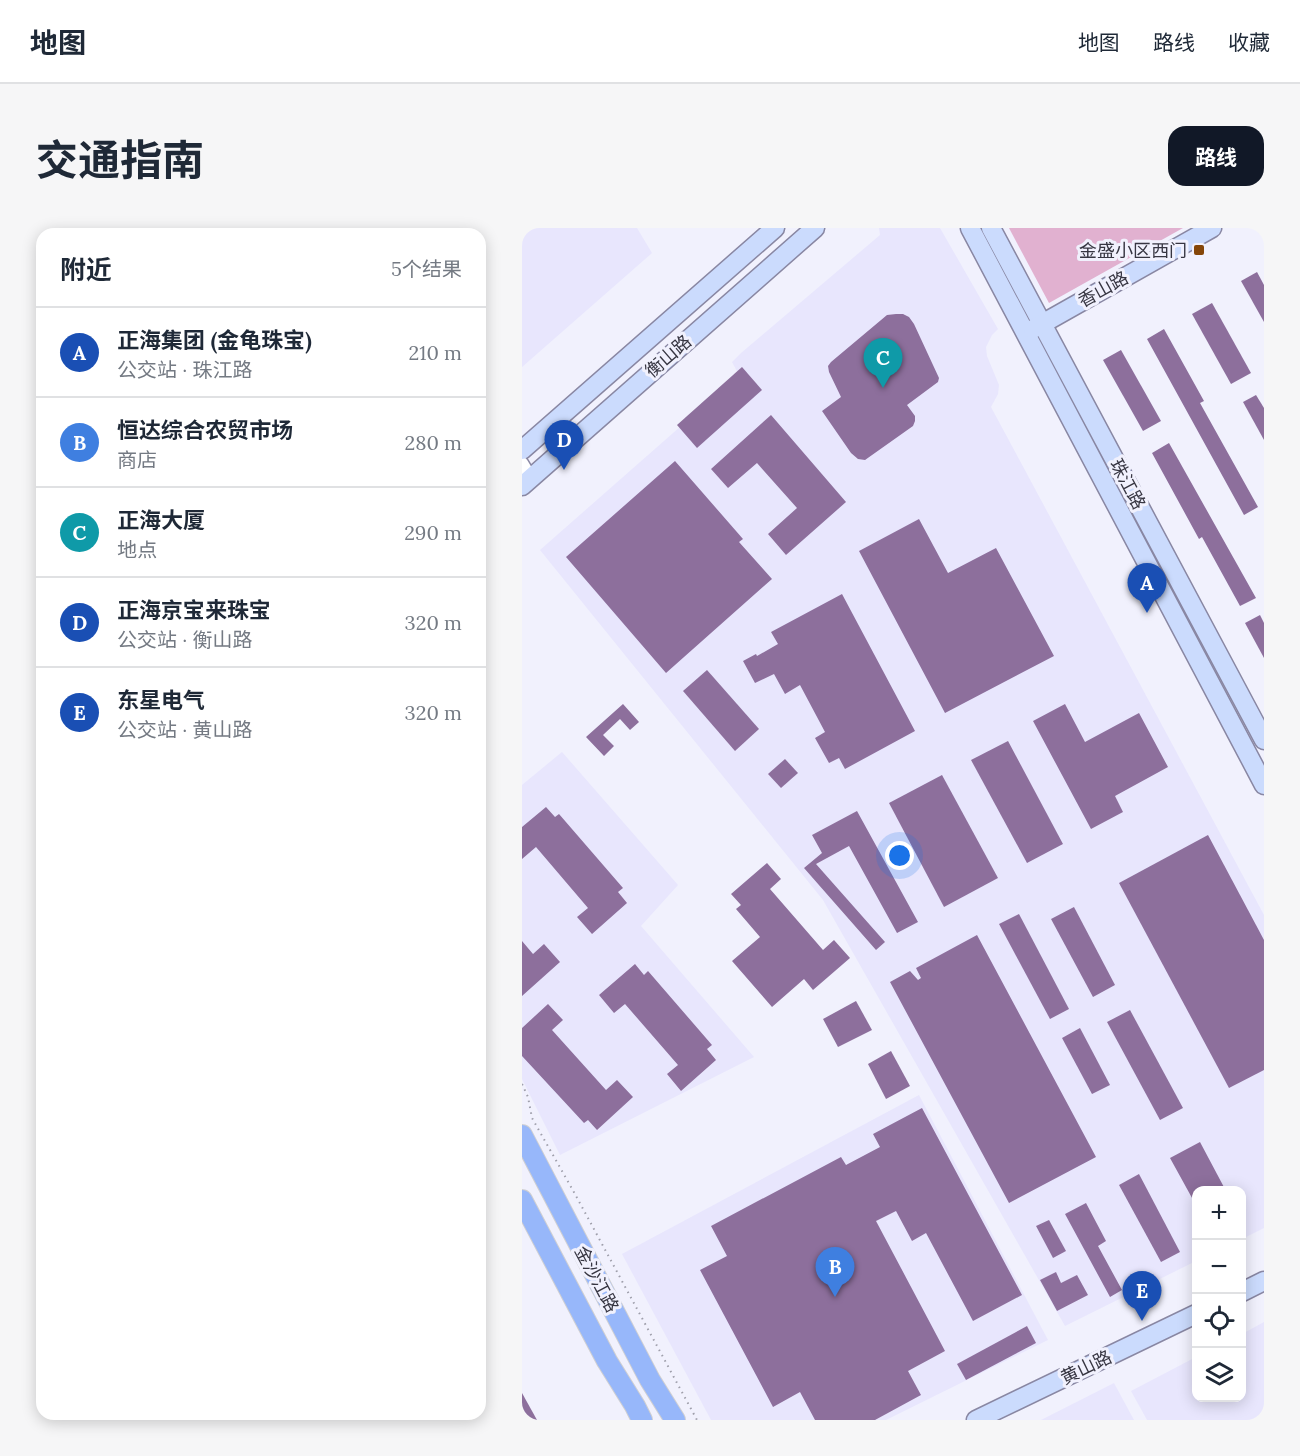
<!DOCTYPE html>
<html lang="zh">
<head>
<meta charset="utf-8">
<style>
	:root { --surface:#fff; --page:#f6f6f7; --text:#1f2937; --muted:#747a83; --line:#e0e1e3; --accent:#111827 }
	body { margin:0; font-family:Lora,"Noto Sans SC",serif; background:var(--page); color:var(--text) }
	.controls { position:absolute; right:18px; bottom:18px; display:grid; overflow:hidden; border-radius:12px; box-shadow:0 3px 15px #0003 }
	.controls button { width:54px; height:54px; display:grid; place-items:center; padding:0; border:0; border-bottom:2px solid var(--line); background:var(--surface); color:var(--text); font:30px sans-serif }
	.you { position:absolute; left:378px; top:628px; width:21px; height:21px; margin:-15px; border:4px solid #fff; border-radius:50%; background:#1a73e8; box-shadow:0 0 0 9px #1a73e833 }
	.badge { display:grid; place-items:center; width:39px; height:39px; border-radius:50%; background:var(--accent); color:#fff; font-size:20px; font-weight:700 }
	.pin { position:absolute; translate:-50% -50px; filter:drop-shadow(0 2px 3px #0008) }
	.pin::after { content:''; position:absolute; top:32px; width:21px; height:18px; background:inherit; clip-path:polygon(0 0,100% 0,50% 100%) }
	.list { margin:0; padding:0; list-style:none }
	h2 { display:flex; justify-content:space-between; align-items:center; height:78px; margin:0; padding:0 24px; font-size:26px }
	h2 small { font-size:20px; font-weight:400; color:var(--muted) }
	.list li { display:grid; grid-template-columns:39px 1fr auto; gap:18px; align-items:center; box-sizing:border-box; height:90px; padding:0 24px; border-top:2px solid var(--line) }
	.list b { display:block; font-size:22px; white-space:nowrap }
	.list p { margin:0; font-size:20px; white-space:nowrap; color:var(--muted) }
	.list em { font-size:20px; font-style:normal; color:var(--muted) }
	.icon { flex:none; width:33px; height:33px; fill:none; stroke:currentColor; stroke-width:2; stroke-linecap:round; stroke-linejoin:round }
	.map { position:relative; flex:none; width:742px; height:1192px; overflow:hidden; border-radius:18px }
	header { display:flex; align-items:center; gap:36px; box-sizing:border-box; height:84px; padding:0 30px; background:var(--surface); border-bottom:2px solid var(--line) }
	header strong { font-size:28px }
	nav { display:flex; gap:33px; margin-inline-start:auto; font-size:21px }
	.intro { display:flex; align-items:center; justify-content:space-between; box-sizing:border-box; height:144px; padding:0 36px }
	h1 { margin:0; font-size:42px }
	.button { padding:15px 27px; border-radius:18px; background:var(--accent); color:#fff; font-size:21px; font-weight:700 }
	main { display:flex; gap:36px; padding:0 36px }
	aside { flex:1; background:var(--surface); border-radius:18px; box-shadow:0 3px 15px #0003 }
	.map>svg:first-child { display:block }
</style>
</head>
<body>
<header>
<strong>地图</strong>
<nav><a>地图</a><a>路线</a><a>收藏</a></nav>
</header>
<div class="intro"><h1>交通指南</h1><a class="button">路线</a></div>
<main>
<aside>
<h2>附近<small>5个结果</small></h2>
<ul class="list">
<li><span class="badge" style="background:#1a4fb4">A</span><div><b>正海集团 (金龟珠宝)</b><p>公交站 · 珠江路</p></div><em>210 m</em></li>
<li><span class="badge" style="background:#3f7fe0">B</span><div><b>恒达综合农贸市场</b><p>商店</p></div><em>280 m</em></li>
<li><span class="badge" style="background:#0f9aa8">C</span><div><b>正海大厦</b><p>地点</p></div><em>290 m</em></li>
<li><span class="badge" style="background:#1a4fb4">D</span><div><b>正海京宝来珠宝</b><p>公交站 · 衡山路</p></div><em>320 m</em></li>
<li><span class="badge" style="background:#1a4fb4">E</span><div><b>东星电气</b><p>公交站 · 黄山路</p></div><em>320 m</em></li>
</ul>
</aside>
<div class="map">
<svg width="742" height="1192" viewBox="0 0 742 1192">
	<rect width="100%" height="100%" fill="#f1f1fd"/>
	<g fill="#e8e6fd">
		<polygon points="0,0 115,0 130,25 0,139"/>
		<polygon points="357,0 418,0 476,101 470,107 464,119 465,128 477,157 476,166 469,179 742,687 742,1000 720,1011 720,962 674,962 674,1033 543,1098 301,672 18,322 217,147 210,134 219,125 358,7"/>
		<polygon points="40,524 156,657 119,698 232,829 38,927 0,851 0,557"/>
		<polygon points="397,867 526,1112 364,1192 189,1192 100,1026"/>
		<polygon points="742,1094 742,1192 625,1192 609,1163 674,1129 674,1170 720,1170 720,1106"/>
		<polygon points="592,1155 612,1192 519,1192"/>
	</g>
	<polygon fill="#e1b1d0" points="487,0 661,0 527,75"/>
	<g fill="#8d6f9c">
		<polygon points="735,44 742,57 742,94 719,53"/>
		<polygon points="690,75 729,145 709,156 670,86"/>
		<polygon points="374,86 381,86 387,89 392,96 417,150 416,154 385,177 393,188 393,193 391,198 343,232 336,231 329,225 300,183 319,169 307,144 306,138 309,134 365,87"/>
		<polygon points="642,101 682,173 678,175 736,279 722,287 625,111"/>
		<polygon points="599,122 639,193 621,203 581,132"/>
		<polygon points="220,139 240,162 175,220 155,197"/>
		<polygon points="734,167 742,180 742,212 721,174"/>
		<polygon points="249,187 324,274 264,327 246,306 275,280 235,235 206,260 189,241"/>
		<polygon points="647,215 734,370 718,378 680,309 677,311 630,225"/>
		<polygon points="153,233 221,311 217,314 250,351 144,445 44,329"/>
		<polygon points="397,291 426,345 474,320 532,428 423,485 337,323"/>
		<polygon points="320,366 393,503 323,541 317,530 307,535 293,510 303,504 278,457 263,466 252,446 233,455 221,433 234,426 235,428 256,416 249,404"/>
		<polygon points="738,387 742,395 742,430 723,395"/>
		<polygon points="185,442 237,501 213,523 161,463"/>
		<polygon points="101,476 117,494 108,502 98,491 81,507 92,518 82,528 64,509"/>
		<polygon points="543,476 563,514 617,485 646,539 593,568 601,584 569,601 511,493"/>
		<polygon points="486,513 541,616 505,635 449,532"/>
		<polygon points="263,531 276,545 259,560 246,546"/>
		<polygon points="420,547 476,650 422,679 367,575"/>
		<polygon points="24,579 33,589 37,586 101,660 96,664 105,675 70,706 55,689 66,680 14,619 0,631 0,599"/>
		<polygon points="335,583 396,694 375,705 327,618 294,636 363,714 354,722 282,640 300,625 290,607"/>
		<polygon points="686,607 742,712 742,842 707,860 597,655"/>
		<polygon points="245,635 259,651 248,661 301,722 312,712 328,730 291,762 282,751 250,779 210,733 238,709 214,681 219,677 209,666"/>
		<polygon points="552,679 593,757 571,769 529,691"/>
		<polygon points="497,686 547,781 528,791 477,696"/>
		<polygon points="455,707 574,929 487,975 368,754 388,743 396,752 399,750 394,740"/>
		<polygon points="0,713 11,726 22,716 38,734 0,768"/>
		<polygon points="113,736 122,747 126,743 190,817 185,821 194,832 159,863 145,846 156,837 103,776 92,785 77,767"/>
		<polygon points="334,773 350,802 316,819 301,791"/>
		<polygon points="26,776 41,792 30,802 84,862 95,852 111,869 75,902 66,892 62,895 0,828 0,800"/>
		<polygon points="608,782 661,880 638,892 585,794"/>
		<polygon points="558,800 588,857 570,866 540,810"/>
		<polygon points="369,823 388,858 364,871 346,836"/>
		<polygon points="400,880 500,1067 451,1093 404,1005 390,1013 374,983 354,993 423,1123 386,1143 399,1167 353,1192 293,1192 278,1164 251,1179 178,1042 205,1028 189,998 319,929 324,937 358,919 351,906"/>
		<polygon points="678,914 704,963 675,963 675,979 648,930"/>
		<polygon points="617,946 658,1024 639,1034 597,957"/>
		<polygon points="564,975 584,1013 576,1018 600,1062 588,1069 543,986"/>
		<polygon points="527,992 544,1023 531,1030 514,998"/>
		<polygon points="534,1044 539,1055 555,1047 566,1067 535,1083 518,1052"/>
		<polygon points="505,1098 514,1115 444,1152 435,1136"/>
		<polygon points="0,1165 15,1192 0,1192"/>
	</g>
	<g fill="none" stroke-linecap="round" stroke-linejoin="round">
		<g stroke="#8987a3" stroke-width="15">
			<polyline id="street" points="0,235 9,250"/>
		</g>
		<g stroke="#8987a3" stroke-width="21">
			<g id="secondary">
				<polyline points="448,0 742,557"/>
				<polyline points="469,0 742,512"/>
				<polyline points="511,101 690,0"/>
				<polyline points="0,222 253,0"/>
				<polyline points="0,258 293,0"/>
				<polyline points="720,1064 742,1053"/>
				<polyline points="454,1192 674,1086"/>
			</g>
		</g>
		<g stroke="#cfcfd2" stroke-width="22">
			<g id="primary">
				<polyline points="0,907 128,1152 153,1192"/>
				<polyline points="0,972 85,1133 113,1178 120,1192"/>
			</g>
		</g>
		<polyline stroke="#9f9fab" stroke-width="2" stroke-dasharray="1.5 4.5" stroke-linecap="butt" points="0,856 6,869 10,890 53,966 175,1192"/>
		<use href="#street" stroke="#fff" stroke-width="12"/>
		<use href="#secondary" stroke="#cbdbfd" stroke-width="18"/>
		<use href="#primary" stroke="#97b7fa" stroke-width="20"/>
	</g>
	<rect fill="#854609" stroke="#f1f1fd" stroke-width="2" x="671" y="16" width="12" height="12" rx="3"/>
	<g text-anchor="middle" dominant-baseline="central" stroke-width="6" stroke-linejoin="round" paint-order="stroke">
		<g font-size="18" fill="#373642" stroke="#f1f1fd" text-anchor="end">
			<text x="665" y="22">金盛小区西门</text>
		</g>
		<g font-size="18" fill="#373642" stroke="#f1f1fd">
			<text transform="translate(581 61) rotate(-29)">香山路</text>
			<text transform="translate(146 128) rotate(-41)">衡山路</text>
			<text transform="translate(606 256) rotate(62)">珠江路</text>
			<text transform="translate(75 1051) rotate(62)">金沙江路</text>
			<text transform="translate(564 1139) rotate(-26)">黄山路</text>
		</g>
	</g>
</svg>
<div class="controls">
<button>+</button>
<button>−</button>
<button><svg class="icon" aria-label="locate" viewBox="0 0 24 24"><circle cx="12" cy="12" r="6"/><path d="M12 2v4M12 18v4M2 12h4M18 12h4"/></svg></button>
<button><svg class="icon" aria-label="layers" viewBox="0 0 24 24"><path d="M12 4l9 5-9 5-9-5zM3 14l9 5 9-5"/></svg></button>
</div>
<div class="you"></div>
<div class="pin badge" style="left:625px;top:385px;background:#1a4fb4">A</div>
<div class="pin badge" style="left:313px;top:1069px;background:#3f7fe0">B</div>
<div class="pin badge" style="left:361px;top:160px;background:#0f9aa8">C</div>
<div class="pin badge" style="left:42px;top:242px;background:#1a4fb4">D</div>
<div class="pin badge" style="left:620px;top:1093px;background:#1a4fb4">E</div>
</div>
</main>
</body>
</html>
